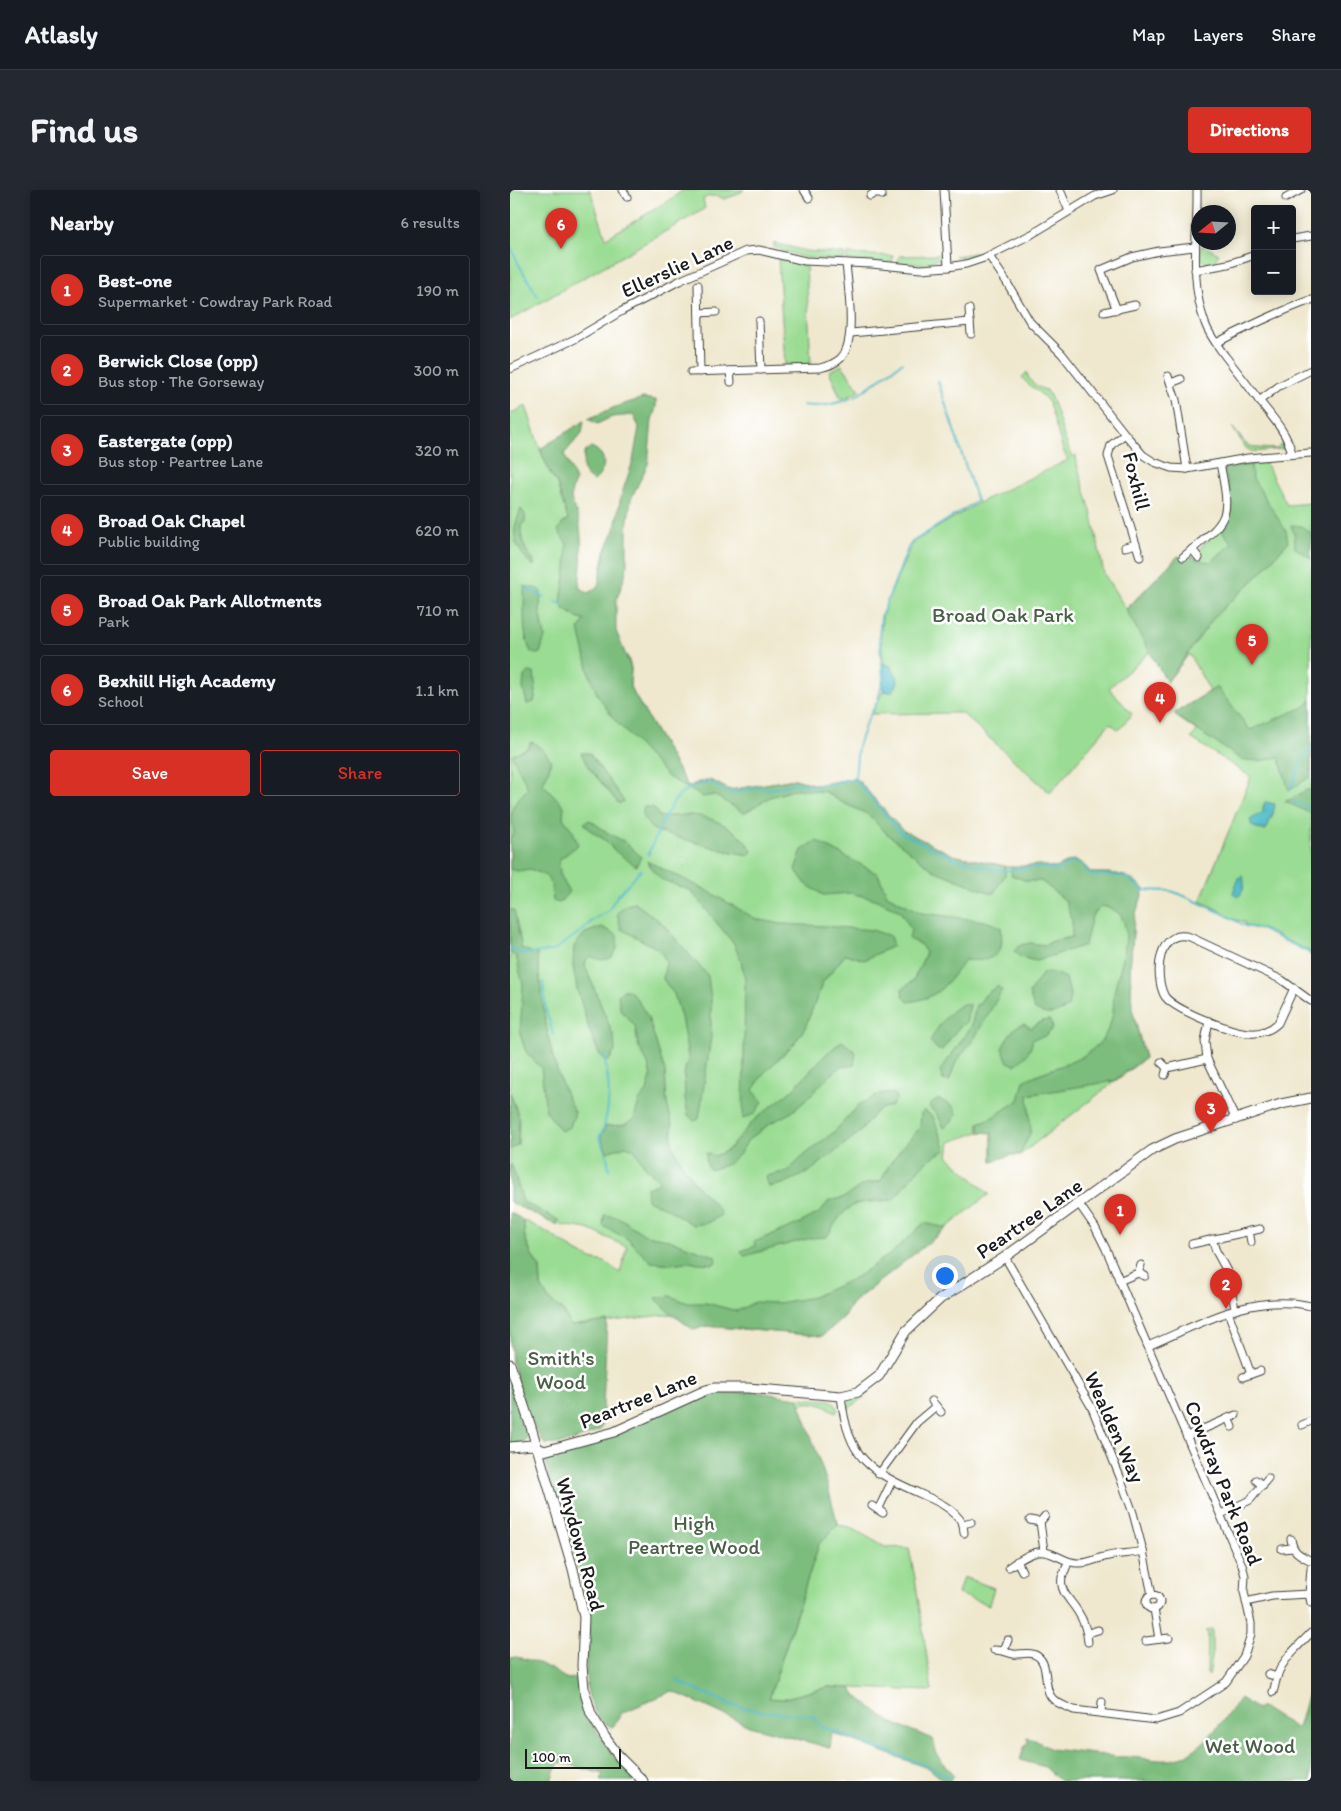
<!DOCTYPE html>
<html lang="en">
<head>
<meta charset="utf-8">
<style>
	:root { --surface:#171b24; --page:#242831; --text:#f1f3f6; --muted:#9ea1a6; --line:#363941; --accent:#d93025 }
	body { margin:0; font-family:Itim,sans-serif; background:var(--page); color:var(--text) }
	.controls { position:absolute; right:15px; top:15px; display:grid; overflow:hidden; border-radius:5px; box-shadow:0 2px 12px #0003 }
	.controls button { width:45px; height:45px; display:grid; place-items:center; padding:0; border:0; border-bottom:1px solid var(--line); background:var(--surface); color:var(--text); font:25px sans-serif }
	.compass { position:absolute; left:681px; top:15px; width:45px; height:45px; border-radius:50%; background:var(--surface); box-shadow:0 2px 12px #0003; rotate:252deg }
	.scale { position:absolute; left:15px; bottom:12px; width:96px; box-sizing:border-box; padding-left:5px; border:2px solid #1c1c1c; border-top:0; font-size:14px; line-height:18px; white-space:nowrap; color:#1c1c1c; -webkit-text-stroke:4px #fff; paint-order:stroke }
	.you { position:absolute; left:434px; top:1085px; width:18px; height:18px; margin:-12px; border:4px solid #fff; border-radius:50%; background:#1a73e8; box-shadow:0 0 0 8px #1a73e833 }
	.badge { display:grid; place-items:center; width:32px; height:32px; border-radius:50%; background:var(--accent); color:#fff; font-size:16px; font-weight:700 }
	.pin { position:absolute; translate:-50% -41px; filter:drop-shadow(0 1px 2px #0008) }
	.pin::after { content:''; position:absolute; top:26px; width:18px; height:15px; background:inherit; clip-path:polygon(0 0,100% 0,50% 100%) }
	.list { margin:0; padding:0; list-style:none }
	h2 { display:flex; justify-content:space-between; align-items:center; height:65px; margin:0; padding:0 20px; font-size:21px }
	h2 small { font-size:16px; font-weight:400; color:var(--muted) }
	.list li { display:grid; grid-template-columns:32px 1fr auto; gap:15px; align-items:center; box-sizing:border-box; height:70px; margin:0 10px 10px; padding:0 10px; border:1px solid var(--line); border-radius:5px }
	.list b { display:block; font-size:19px; white-space:nowrap }
	.list p { margin:0; font-size:16px; white-space:nowrap; color:var(--muted) }
	.list em { font-size:16px; font-style:normal; color:var(--muted) }
	.actions { display:flex; gap:10px; padding:15px 20px }
	.actions a { flex:1; padding:11px 0; border:1px solid var(--accent); border-radius:5px; text-align:center; font-size:18px; color:var(--accent) }
	.actions .main { background:var(--accent); color:#fff }
	.map { position:relative; flex:none; width:801px; height:1591px; overflow:hidden; border-radius:5px }
	header { display:flex; align-items:center; gap:30px; box-sizing:border-box; height:70px; padding:0 25px; background:var(--surface); border-bottom:1px solid var(--line) }
	header strong { font-size:24px }
	nav { display:flex; gap:28px; margin-inline-start:auto; font-size:18px }
	.intro { display:flex; align-items:center; justify-content:space-between; box-sizing:border-box; height:120px; padding:0 30px }
	h1 { margin:0; font-size:35px }
	.button { padding:12px 22px; border-radius:5px; background:var(--accent); color:#fff; font-size:18px; font-weight:700 }
	main { display:flex; gap:30px; padding:0 30px }
	aside { flex:1; background:var(--surface); border-radius:5px; box-shadow:0 2px 12px #0003 }
	.map>svg:first-child { display:block }
</style>
</head>
<body>
<header>
<strong>Atlasly</strong>
<nav><a>Map</a><a>Layers</a><a>Share</a></nav>
</header>
<div class="intro"><h1>Find us</h1><a class="button">Directions</a></div>
<main>
<aside>
<h2>Nearby<small>6 results</small></h2>
<ul class="list">
<li><span class="badge">1</span><div><b>Best-one</b><p>Supermarket · Cowdray Park Road</p></div><em>190 m</em></li>
<li><span class="badge">2</span><div><b>Berwick Close (opp)</b><p>Bus stop · The Gorseway</p></div><em>300 m</em></li>
<li><span class="badge">3</span><div><b>Eastergate (opp)</b><p>Bus stop · Peartree Lane</p></div><em>320 m</em></li>
<li><span class="badge">4</span><div><b>Broad Oak Chapel</b><p>Public building</p></div><em>620 m</em></li>
<li><span class="badge">5</span><div><b>Broad Oak Park Allotments</b><p>Park</p></div><em>710 m</em></li>
<li><span class="badge">6</span><div><b>Bexhill High Academy</b><p>School</p></div><em>1.1 km</em></li>
</ul>
<div class="actions"><a class="main">Save</a><a>Share</a></div>
</aside>
<div class="map">
<svg width="801" height="1591" viewBox="0 0 801 1591">
	<rect width="100%" height="100%" fill="#fff"/>
	<filter id="ink" filterUnits="userSpaceOnUse"><feTurbulence type="fractalNoise" baseFrequency=".02" numOctaves="2"/><feDisplacementMap in="SourceGraphic" scale="10" xChannelSelector="R" yChannelSelector="G"/><feConvolveMatrix kernelMatrix="1 2 1 2 8 2 1 2 1" color-interpolation-filters="sRGB"/></filter>
	<filter id="wash" filterUnits="userSpaceOnUse"><feTurbulence type="fractalNoise" baseFrequency=".0096" numOctaves="4" result="noise"/><feDisplacementMap in="SourceGraphic" scale="20" xChannelSelector="R" yChannelSelector="G"/><feGaussianBlur stdDeviation="1.12" result="paint"/><feColorMatrix in="noise" values="0 0 0 0 0 0 0 0 0 0 0 0 0 0 0 0 0 1.4 0 .05"/><feComposite in="paint" operator="in"/></filter>
	<g filter="url(#wash)">
		<rect width="100%" height="100%" fill="#efe8cf"/>
		<g fill="#9adc93" stroke="#5b7c58">
			<path d="M0,0H80L96,48L145,19L174,0H234L226,5L214,9C208,5 199,5 193,9L195,18L191,21L0,130V38L2,37L0,30Z"/>
			<polygon points="264,53 296,61 335,64 334,70 295,68 264,57"/>
			<polygon points="692,55 709,64 703,73 696,73 690,68 691,56"/>
			<polygon points="216,58 219,58 222,63 209,68 204,67 204,61"/>
			<polygon points="431,62 431,68 413,74 388,73 389,66 428,65"/>
			<polygon points="470,62 476,63 460,70 445,66"/>
			<polygon points="338,64 383,66 382,73 337,70"/>
			<polygon points="268,69 296,76 301,174 275,175"/>
			<polygon points="332,175 350,200 343,205 331,209 319,181"/>
			<path d="M517,182C518,191 528,199 537,200C549,221 551,246 563,267L566,265L567,274L582,325L594,384L616,419L668,366L674,369L692,367L689,362C692,353 700,348 707,342C726,325 718,300 714,278L755,272L777,315L801,313V764L799,761L756,741L735,736V732L723,729L709,720L690,711L741,587L681,548L687,541L666,526L665,523L700,501L679,464L657,492L640,462L599,498L622,524L609,540L600,533L540,603L452,523L362,524L373,501L381,502V476L373,473L371,445L372,427L377,411L403,352L470,312L558,270L553,260L539,213C532,202 519,198 512,187Z"/>
			<path d="M16,216L30,259L41,285L47,293L51,309L56,318L61,338L54,413L82,427L118,467L121,478L120,497L178,597L188,592L200,590L220,600L285,589L306,595L346,588L392,640L443,665L498,677L530,675L546,678L563,670L572,673L581,683C604,683 617,682 634,699L624,730L620,778L622,819L635,868L510,965H501L482,971V942H469L440,952L438,966L479,1004L342,1113L333,1128L312,1146L196,1136L184,1140L162,1124L61,1136L54,1122L39,1110L31,1096L30,1078L22,1066L15,1048L13,1030L35,1041L64,1060L81,1069L95,1072L110,1083L117,1057L78,1039L44,1034L0,1012V224Z"/>
			<polygon points="722,237 737,255 748,258 767,259 773,252 774,256 773,259 743,262 736,258"/>
			<path d="M360,1201V1202L337,1220C337,1206 349,1207 360,1201Z"/>
			<path d="M288,1208L319,1210L324,1212L328,1220L326,1222C315,1216 302,1209 290,1215Z"/>
			<polygon points="328,1335 340,1337 375,1357 399,1358 405,1388 422,1501 318,1497 272,1509 259,1509 309,1354"/>
			<polygon points="453,1387 484,1398 479,1415 448,1404"/>
			<polygon points="702,1440 702,1467 699,1486 697,1484 698,1444 695,1441"/>
		</g>
		<g fill="#7bbc7d" stroke="#4c6c4c">
			<path d="M133,208L146,210V217L142,230L138,274L121,309L117,337V376L114,389L106,411V441L121,478L120,497L178,597L200,590L220,600L285,589L306,595L346,588L392,640L443,665L495,676V685L483,704L423,680L375,642L357,624L329,611L316,602L287,599L260,607L234,623L204,605L193,607L158,587L103,528L87,504L79,483L69,439L75,430L69,429L53,418L51,411L56,379L57,354L48,341L52,334L58,330L47,293L41,285L30,259L74,231L72,243L54,264L66,290C54,314 68,316 70,338C73,358 71,378 69,397L78,403L88,396L95,362L105,338L111,306L123,271L129,237L123,225L102,227L87,234L78,229L105,217Z"/>
			<path d="M81,257C99,264 96,281 84,291C69,284 74,276 74,263Z"/>
			<path d="M741,274L742,287L776,341L778,352L749,385L705,426L657,492L616,420L668,366L674,369L679,366H683L687,370L701,372L722,353L710,339C724,320 718,300 714,278Z"/>
			<path d="M11,319C15,324 16,326 15,332L11,335C11,344 12,352 16,360C19,366 24,369 25,375H22C3,354 0,346 11,319Z"/>
			<polygon points="781,335 791,336 801,343 801,368 785,358 784,343"/>
			<path d="M14,396L28,399L31,402L30,420L35,447L30,463L26,464L21,462C11,444 15,416 14,396Z"/>
			<polygon points="19,482 24,483 26,502 24,512 17,514 13,498 14,486"/>
			<polygon points="707,497 740,540 794,517 801,510 801,586 779,601 769,567 751,571 732,570 666,526 665,523"/>
			<path d="M23,552L35,562L41,570L39,579L33,594L54,616L53,628L63,641L68,655L49,670L50,684L59,702L49,713L43,711L42,695L36,686L20,679L7,681L0,679V648L4,643C0,618 0,616 18,599C14,586 6,577 2,565L19,557L20,553Z"/>
			<polygon points="71,563 79,563 114,611 109,614 79,578"/>
			<polygon points="796,600 801,600 801,624 775,611 782,609"/>
			<path d="M134,617H143L150,627C161,626 172,625 182,625C206,627 230,641 242,661L239,665L216,661L152,643L142,639L132,626Z"/>
			<polygon points="80,630 98,643 115,652 131,667 126,676 105,661 95,650 81,641 74,633"/>
			<path d="M307,651L368,684L377,705L412,723L475,731L491,737C491,743 493,752 491,757C485,772 467,771 455,770C436,794 430,808 398,812L393,806L392,799L403,791L416,763L411,755L399,749L401,739L390,721L365,709L339,703L313,705L296,694L285,679L292,660Z"/>
			<path d="M563,670L572,673L581,683C604,683 617,682 634,699L624,730L620,778L622,819L635,868L604,891L518,905L521,941L510,965H501L482,971V943L469,942V933L481,928L509,910L514,891C538,877 569,875 588,854C594,849 599,838 601,831C604,823 603,813 604,804C607,782 624,748 611,726C607,720 598,717 591,716L582,726L575,755L526,771L510,767L504,761L511,755L520,753L535,755L543,751L562,747V730L555,710L531,691H517L501,685L502,677L530,675L546,678Z"/>
			<polygon points="137,671 196,700 246,729 271,734 314,736 362,740 380,746 383,756 354,770 336,764 313,792 295,838 284,854 254,883 243,900 253,912 244,924 233,929 235,789 231,771 224,754 181,701 151,689 143,681"/>
			<polygon points="125,713 152,733 198,786 201,810 201,847 189,929 184,931 178,925 175,908 174,885 178,867 171,827 164,804 153,789 156,771 150,760 111,739 107,723 116,715"/>
			<path d="M0,720H4L12,759L27,764C33,819 38,874 65,923L60,937L51,941L36,921L31,878L16,862L10,844L13,795L6,766L0,763Z"/>
			<polygon points="92,737 107,745 107,759 101,768 91,770 80,766 76,770 75,776 104,847 105,861 98,872 89,864 79,839 67,799 63,776 64,756 75,743"/>
			<path d="M533,783H544L556,788L560,804L558,817C544,825 538,827 524,819L519,803Z"/>
			<polygon points="487,796 492,800 464,849 446,872 439,891 433,890 430,881 461,837 466,815 469,814 475,805"/>
			<polygon points="113,800 119,800 126,808 138,827 155,881 157,913 162,934 162,954 171,972 186,995 208,1018 211,1025 197,1033 183,1035 158,1019 137,1010 136,998 148,994 149,990 135,977 124,959 116,956 97,962 91,947 96,936 114,935 124,929 129,911 137,901 141,887 138,874 128,855 125,836 110,819 108,805"/>
			<path d="M453,814L460,815L456,833L449,837L432,860H428L420,851C428,837 437,821 453,814Z"/>
			<path d="M540,830L543,838L535,846L523,849C520,863 516,867 505,875L498,872L492,858C498,848 502,836 514,834L521,838L532,831Z"/>
			<polygon points="332,851 346,862 344,875 330,877 313,892 295,911 282,922 261,933 238,950 229,965 216,975 200,980 196,973 196,963 205,966 218,960 244,930 281,901 315,865"/>
			<polygon points="0,902 9,927 8,954 0,960"/>
			<polygon points="372,903 385,904 386,909 382,916 373,918 365,923 350,942 299,982 273,994 259,997 257,992 256,986 278,981 292,967 324,942 350,914"/>
			<polygon points="429,909 444,917 447,924 443,930 434,938 427,924 419,917 423,912"/>
			<path d="M414,920L423,927L436,960C412,970 399,991 383,1010C374,1011 353,1012 346,1014C333,1020 324,1034 317,1047L301,1048L234,1066L231,1061L245,1056L244,1052L290,1033L309,1023L319,1011L335,1007L352,995L371,991C380,970 394,955 410,938L411,923Z"/>
			<polygon points="0,975 2,975 13,1012 50,1031 44,1034 0,1012"/>
			<path d="M0,1022L13,1030L15,1048L22,1066L30,1078L31,1096L39,1110L54,1122L61,1136L97,1131L92,1238L90,1240C73,1247 54,1256 35,1254C21,1238 7,1194 2,1172C1,1166 2,1159 0,1153Z"/>
			<polygon points="94,1025 108,1027 135,1045 153,1048 205,1066 206,1071 204,1074 174,1072 162,1074 141,1072 118,1049 93,1036"/>
			<polygon points="414,1033 437,1038 342,1113 333,1128 312,1146 196,1136 184,1140 162,1124 145,1108 160,1106 178,1113 196,1113 227,1121 245,1112 268,1113 303,1107 347,1087 383,1062"/>
			<polygon points="0,1188 19,1243 14,1252 0,1255"/>
			<path d="M247,1202L288,1208L316,1290L328,1335L309,1354L259,1508L272,1509L318,1497L341,1498L343,1502L347,1506L380,1532L423,1549L427,1565L444,1586L439,1591H434L420,1579L322,1543L320,1558L239,1536L162,1501L112,1523L102,1538C86,1531 80,1514 77,1498C74,1471 79,1444 76,1417C69,1366 46,1320 35,1270L39,1264L58,1260L78,1253L194,1205L204,1203Z"/>
			<path d="M6,1467C23,1470 43,1478 56,1489L68,1488L75,1516L84,1537L103,1565L122,1585L123,1591H91L93,1584L50,1572L44,1581L41,1591H0V1468Z"/>
			<path d="M801,1492V1591H550L535,1577L510,1570L514,1557L517,1555L518,1551L517,1548L525,1550L541,1559L609,1567C626,1566 642,1571 659,1570C688,1568 714,1529 730,1508L747,1519L752,1517C762,1526 775,1529 785,1538L789,1535Z"/>
		</g>
		<g fill="#49b7c4" stroke="#326a70">
			<path d="M373,473C382,477 385,481 388,490L386,497L381,502L373,501Z"/>
			<polygon points="755,612 765,614 763,624 756,640 751,640 742,636 740,630 753,622 753,617"/>
			<path d="M733,686C735,693 734,704 727,707L723,703L728,688Z"/>
		</g>
		<g fill="none" stroke-linecap="round" stroke-linejoin="round">
			<g stroke="#49b7c4" stroke-width="2">
				<polyline points="0,55 8,73 28,107"/>
				<polyline points="345,207 393,172"/>
				<path d="M293,215C309,218 326,214 341,208"/>
				<polyline points="15,398 35,407"/>
				<polyline points="45,411 54,416"/>
				<polyline points="345,589 348,556 356,533 368,510 373,489 369,445 371,427 398,358 402,352 467,311 428,191"/>
				<polyline points="780,600 792,570 801,558"/>
				<polyline points="783,611 801,619"/>
				<path d="M138,665C147,645 155,620 170,605C178,597 190,595 200,592L219,604L249,598L262,599L285,593L306,596L345,589L391,643L443,668L492,681L530,677L546,681L562,672L571,675L581,686L599,685L619,688L631,700L661,701L672,705L712,723L735,736L751,739L798,762L801,766"/>
				<polyline points="0,758 13,764 43,761 73,740 84,729 98,721 107,706 131,680"/>
				<polyline points="33,792 36,820 43,844"/>
				<path d="M94,866C99,889 101,909 95,932C94,938 93,942 89,947L97,965L99,980"/>
				<polyline points="167,1491 222,1515 249,1521 303,1526 312,1537 422,1578 442,1588"/>
			</g>
		</g>
	</g>
	<g filter="url(#ink)">
		<g fill="none" stroke-linecap="round" stroke-linejoin="round">
			<g stroke="#3c3b37" stroke-width="9">
				<g id="minor">
					<polyline points="113,0 117,7"/>
					<polyline points="294,0 299,8"/>
					<polyline points="434,0 438,77"/>
					<polyline points="550,0 559,21"/>
					<path d="M687,0C688,45 679,90 695,133C699,145 708,156 715,166C726,180 737,194 748,209C762,227 776,241 782,263"/>
					<polyline points="360,6 366,2 372,5"/>
					<polyline points="776,8 791,0"/>
					<polyline points="782,49 801,46"/>
					<polyline points="479,66 496,91 520,132 552,164 615,244 633,265 644,272 661,278 677,279 738,268 801,263"/>
					<polyline points="685,80 718,74 745,65"/>
					<polyline points="188,95 190,182"/>
					<polyline points="459,119 461,144"/>
					<polyline points="607,120 591,80 622,67 649,61 684,57"/>
					<polyline points="594,122 625,115"/>
					<polyline points="189,123 206,122"/>
					<polyline points="249,131 251,180"/>
					<polyline points="341,143 460,132"/>
					<path d="M706,153C737,137 768,122 801,110"/>
					<polyline points="0,179 65,149 112,121 169,91 236,61 249,60 295,71 361,74 411,79 438,77 456,74 474,68 522,44 585,6 603,0"/>
					<polyline points="220,181 221,192"/>
					<path d="M181,182L310,178C318,176 325,174 331,168C347,151 338,97 336,73"/>
					<polyline points="658,186 666,210 677,279"/>
					<polyline points="661,193 671,189"/>
					<polyline points="749,211 769,196 801,180"/>
					<polyline points="615,244 601,255 598,266 630,367"/>
					<polyline points="615,357 626,354"/>
					<polyline points="682,359 689,368"/>
					<path d="M673,367C718,329 722,332 710,273"/>
					<path d="M784,798L768,833C761,840 750,844 740,843C723,843 661,819 654,805C644,784 648,738 680,747L772,790L801,811"/>
					<polyline points="699,831 695,851 697,869 726,930"/>
					<polyline points="651,872 657,878 655,885"/>
					<polyline points="657,878 697,869"/>
					<polyline points="739,1041 741,1052"/>
					<polyline points="702,1049 706,1061 718,1083 725,1119"/>
					<polyline points="682,1054 750,1039"/>
					<polyline points="495,1067 582,1218 610,1287 623,1323 633,1361 642,1405"/>
					<polyline points="631,1075 628,1083 635,1086"/>
					<polyline points="609,1091 628,1083"/>
					<polyline points="718,1122 741,1184"/>
					<path d="M638,1156C690,1134 743,1102 801,1116"/>
					<polyline points="733,1187 750,1181"/>
					<path d="M331,1206C338,1269 359,1281 413,1305C429,1312 444,1319 453,1334"/>
					<polyline points="422,1211 431,1222"/>
					<polyline points="718,1228 722,1237"/>
					<polyline points="792,1235 801,1231"/>
					<polyline points="677,1246 726,1225"/>
					<polyline points="369,1284 407,1232 426,1216"/>
					<polyline points="746,1290 753,1296"/>
					<polyline points="362,1316 373,1323"/>
					<polyline points="368,1320 382,1291"/>
					<polyline points="711,1324 740,1310 758,1288"/>
					<polyline points="520,1330 530,1332 535,1326"/>
					<polyline points="530,1332 534,1361"/>
					<polyline points="454,1343 453,1334 461,1332"/>
					<path d="M781,1349C783,1363 789,1364 801,1371"/>
					<polyline points="772,1359 783,1358"/>
					<polyline points="507,1371 512,1381"/>
					<path d="M558,1372C557,1377 554,1382 552,1387C549,1402 561,1410 568,1422C574,1431 577,1441 578,1452"/>
					<path d="M499,1377C508,1371 523,1360 534,1362C546,1363 555,1373 568,1373C578,1374 585,1369 594,1367C607,1363 621,1364 633,1361"/>
					<polyline points="801,1378 799,1404 801,1413"/>
					<circle cx="643" cy="1412" r="7"/>
					<polyline points="736,1412 762,1406 799,1404"/>
					<polyline points="644,1419 649,1449"/>
					<polyline points="578,1443 588,1440"/>
					<polyline points="636,1451 659,1448"/>
					<path d="M484,1460C491,1460 496,1462 503,1464C509,1465 516,1462 523,1464C542,1470 531,1498 543,1509C548,1514 557,1517 564,1520L646,1530L669,1523L716,1492L734,1466L741,1444V1433L734,1402L735,1386L732,1375L596,1059L585,1037L569,1014"/>
					<polyline points="494,1460 498,1450"/>
					<polyline points="758,1484 767,1487"/>
					<path d="M763,1502C765,1497 765,1493 767,1487C771,1471 789,1455 801,1443"/>
					<polyline points="591,1523 592,1512"/>
				</g>
			</g>
			<g stroke="#3c3b37" stroke-width="11">
				<g id="tertiary">
					<polyline points="0,1174 21,1237 63,1379 74,1427 72,1476 74,1499 81,1524 95,1547 110,1568 133,1591"/>
					<polyline points="0,1257 22,1255 34,1261 104,1242 196,1200 204,1198 238,1198 331,1206 348,1202 369,1186 396,1141 430,1109 495,1067 642,960 665,949 771,914 801,908"/>
				</g>
			</g>
			<use href="#minor" stroke="#fff" stroke-width="7"/>
			<use href="#tertiary" stroke="#fff" stroke-width="9"/>
		</g>
	</g>
	<g text-anchor="middle" dominant-baseline="central" stroke-width="5" stroke-linejoin="round" paint-order="stroke">
		<g font-size="21" fill="#1c1c1c" stroke="#fff">
			<text transform="translate(167 76) rotate(-25)">Ellerslie Lane</text>
			<text transform="translate(627 291) rotate(76)">Foxhill</text>
			<text transform="translate(519 1028) rotate(-35)">Peartree Lane</text>
			<text transform="translate(128 1209) rotate(-22)">Peartree Lane</text>
			<text transform="translate(605 1237) rotate(66)">Wealden Way</text>
			<text transform="translate(714 1293) rotate(68)">Cowdray Park Road</text>
			<text transform="translate(71 1354) rotate(75)">Whydown Road</text>
		</g>
		<g font-size="21" fill="#485f46" stroke="#fff">
			<text x="493" y="424">Broad Oak Park</text>
			<text x="51" y="1167">Smith's<tspan x="51" dy="24">Wood</tspan></text>
			<text x="184" y="1332">High<tspan x="184" dy="24">Peartree Wood</tspan></text>
			<text x="740" y="1555">Wet Wood</text>
		</g>
	</g>
</svg>
<div class="controls">
<button>+</button>
<button>−</button>
</div>
<svg class="compass" viewBox="-18 -18 36 36"><path d="M0-13l5 13h-10z" fill="#e53935"/><path d="M0 13l5-13h-10z" fill="#9ea1a6"/></svg>
<div class="scale">100 m</div>
<div class="you"></div>
<div class="pin badge" style="left:610px;top:1045px">1</div>
<div class="pin badge" style="left:716px;top:1119px">2</div>
<div class="pin badge" style="left:701px;top:943px">3</div>
<div class="pin badge" style="left:650px;top:533px">4</div>
<div class="pin badge" style="left:742px;top:475px">5</div>
<div class="pin badge" style="left:51px;top:59px">6</div>
</div>
</main>
</body>
</html>
